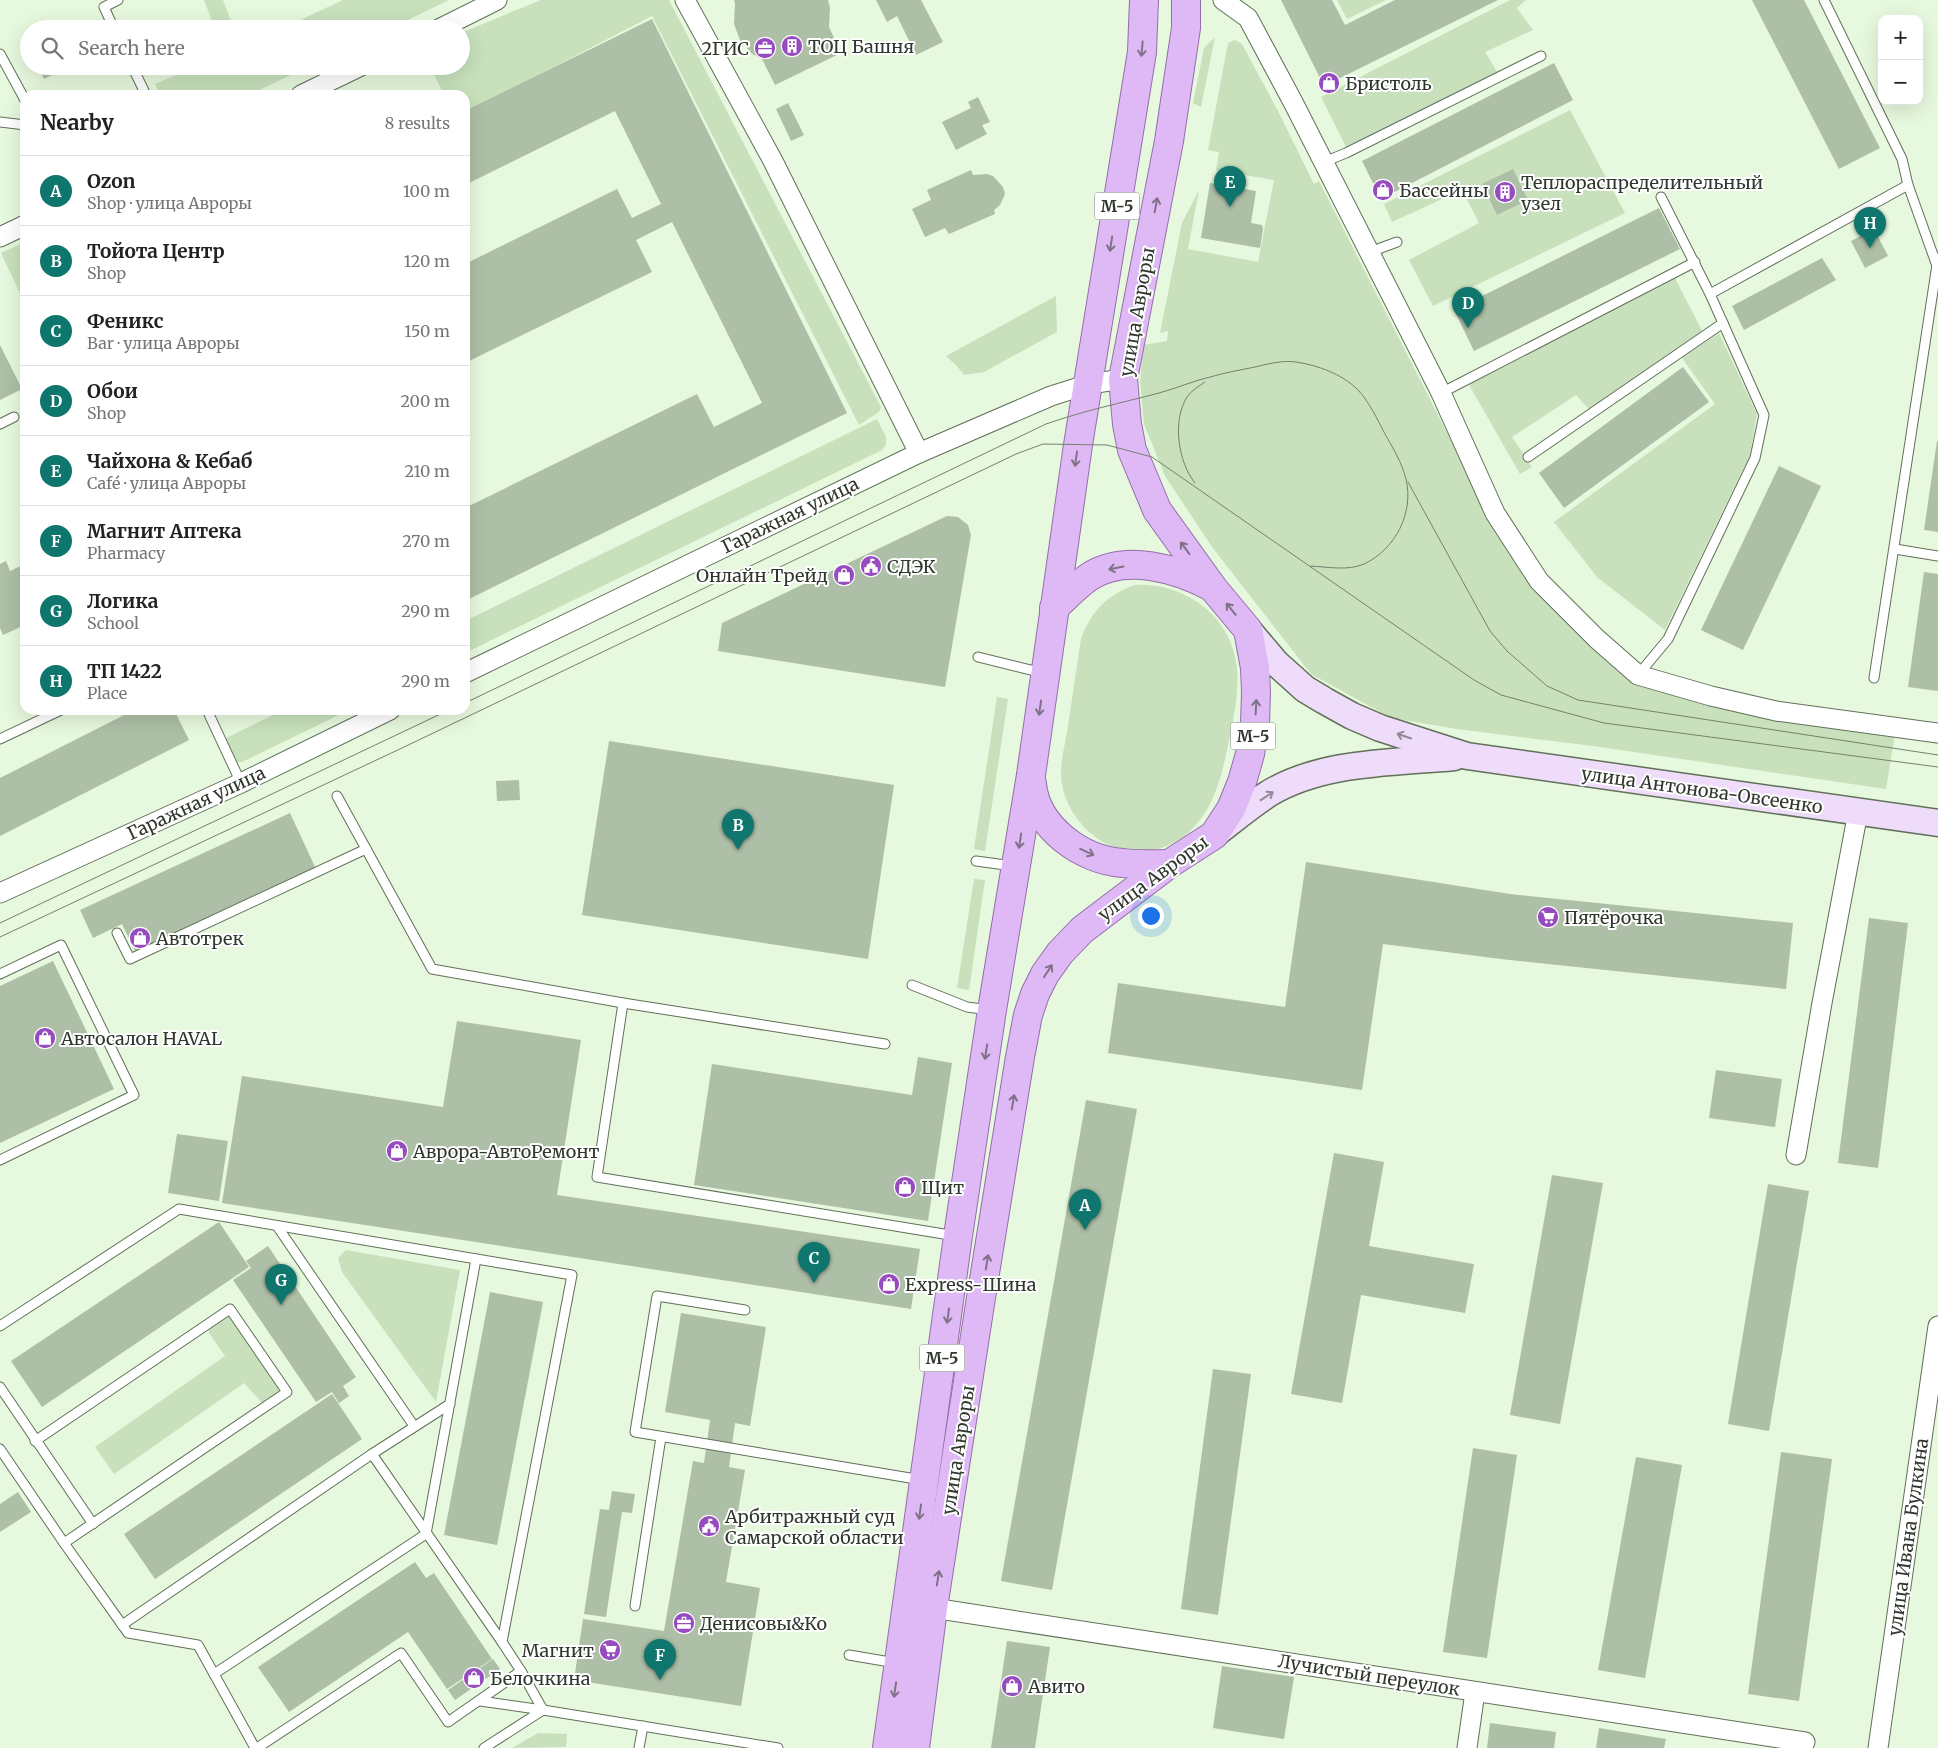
<!DOCTYPE html>
<html lang="en">
<head>
<meta charset="utf-8">
<style>
	:root { --surface:#fff; --page:#f6f6f6; --text:#222; --muted:#767676; --line:#e0e0e0; --accent:#0f766e }
	body { margin:0; font-family:Merriweather,serif; background:var(--page); color:var(--text) }
	.controls { position:absolute; right:15px; top:15px; display:grid; overflow:hidden; border-radius:10px; box-shadow:0 5px 20px #0002 }
	.controls button { width:45px; height:45px; display:grid; place-items:center; padding:0; border:0; border-bottom:1px solid var(--line); background:var(--surface); color:var(--text); font:25px sans-serif }
	.you { position:absolute; left:1150px; top:915px; width:18px; height:18px; margin:-12px; border:4px solid #fff; border-radius:50%; background:#1a73e8; box-shadow:0 0 0 8px #1a73e833 }
	.badge { display:grid; place-items:center; width:32px; height:32px; border-radius:50%; background:var(--accent); color:#fff; font-size:16px; font-weight:700 }
	.pin { position:absolute; translate:-50% -41px; filter:drop-shadow(0 1px 2px #0008) }
	.pin::after { content:''; position:absolute; top:26px; width:18px; height:15px; background:inherit; clip-path:polygon(0 0,100% 0,50% 100%) }
	.list { margin:0; padding:0; list-style:none }
	h2 { display:flex; justify-content:space-between; align-items:center; height:65px; margin:0; padding:0 20px; font-size:21px }
	h2 small { font-size:16px; font-weight:400; color:var(--muted) }
	.list li { display:grid; grid-template-columns:32px 1fr auto; gap:15px; align-items:center; box-sizing:border-box; height:70px; padding:0 20px; border-top:1px solid var(--line) }
	.list b { display:block; font-size:19px; white-space:nowrap }
	.list p { margin:0; font-size:16px; white-space:nowrap; color:var(--muted) }
	.list em { font-size:16px; font-style:normal; color:var(--muted) }
	.icon { flex:none; width:28px; height:28px; fill:none; stroke:currentColor; stroke-width:2; stroke-linecap:round; stroke-linejoin:round }
	.map { position:relative; flex:none; width:1938px; height:1748px; overflow:hidden }
	.search { position:absolute; background:var(--surface); box-shadow:0 5px 20px #0002; left:20px; top:20px; width:450px; height:55px; display:flex; align-items:center; gap:12px; box-sizing:border-box; padding:0 18px; border-radius:28px; color:var(--muted); font-size:19px }
	.panel { position:absolute; background:var(--surface); box-shadow:0 5px 20px #0002; left:20px; top:90px; width:450px; height:625px; border-radius:15px }
	.map>svg:first-child { display:block }
</style>
</head>
<body>
<div class="map">
<svg width="1938" height="1748" viewBox="0 0 1938 1748">
	<rect width="100%" height="100%" fill="#e6f8dd"/>
	<g fill="#c8e1bc">
		<polygon points="204,0 223,0 234,29 215,29"/>
		<polygon points="343,0 449,0 389,29 281,29"/>
		<polygon points="541,0 669,0 881,407 879,412 859,425 652,16 465,113 465,95 444,95 430,66 461,66 461,33"/>
		<polygon points="1337,0 1386,0 1347,19"/>
		<polygon points="1510,0 1526,0 1517,8 1533,30 1485,52 1498,73 1347,149 1321,97"/>
		<polygon points="1215,37 1201,107 1193,103 1204,48"/>
		<polygon points="1235,40 1242,44 1278,111 1314,184 1319,181 1495,527 1533,590 1596,648 1683,697 1895,734 1886,789 1593,746 1457,729 1391,718 1311,674 1212,547 1165,476 1144,424 1140,382 1143,345 1167,341 1168,331 1160,333 1182,223 1199,190 1188,249 1258,262 1274,180 1216,170 1219,152 1208,150 1228,43"/>
		<polygon points="197,66 310,66 249,95 160,95 155,84"/>
		<polygon points="1570,110 1625,213 1433,306 1409,260 1479,223 1462,190 1392,222 1384,204"/>
		<polygon points="25,242 25,304 1,253"/>
		<polygon points="1675,278 1702,331 1589,409 1576,395 1512,437 1532,467 1520,474 1468,383"/>
		<polygon points="1056,296 1057,332 984,372 964,375 957,366 946,356"/>
		<polygon points="1719,333 1757,414 1750,455 1665,630 1597,577 1554,522 1715,404 1682,358"/>
		<polygon points="877,419 886,437 886,445 882,450 465,653 465,621"/>
		<path d="M1135,585C1185,582 1233,617 1237,669C1239,692 1234,717 1229,740C1221,782 1210,827 1167,846C1148,854 1128,852 1109,845C1086,835 1066,809 1062,784C1059,767 1064,749 1067,732C1072,701 1076,670 1081,639C1091,611 1107,595 1135,585Z"/>
		<polygon points="997,697 1008,699 985,851 974,849"/>
		<polygon points="283,710 349,710 242,762 236,762 224,739"/>
		<polygon points="974,879 985,880 969,990 957,988"/>
		<polygon points="346,1250 460,1270 436,1402 342,1272 338,1258"/>
		<polygon points="231,1315 281,1389 279,1393 262,1403 244,1383 114,1474 95,1447 225,1356 209,1333 209,1330 227,1316"/>
		<polygon points="538,1733 567,1734 566,1747 512,1748"/>
	</g>
	<g fill="#adbfa6">
		<polygon points="734,0 828,0 830,8 829,27 841,53 775,85 762,59 751,53 740,40 734,24 735,4"/>
		<polygon points="876,0 921,0 943,42 916,55 897,16 887,22"/>
		<polygon points="1281,0 1332,0 1345,25 1395,0 1498,0 1324,86"/>
		<polygon points="1752,0 1804,0 1880,148 1839,169"/>
		<polygon points="652,19 847,413 465,601 465,508 697,394 714,427 762,403 672,222 636,240 652,272 465,363 465,264 617,189 632,218 661,204 615,111 465,185 465,111"/>
		<polygon points="1554,63 1573,100 1381,199 1362,161"/>
		<polygon points="38,66 60,66 62,70 44,79"/>
		<polygon points="978,97 990,122 982,125 987,134 956,150 942,122 971,108 968,102"/>
		<polygon points="788,103 804,135 791,141 776,109"/>
		<polygon points="1513,169 1528,200 1497,215 1482,184"/>
		<polygon points="971,170 973,175 987,174 993,176 1003,187 1005,194 1000,205 994,210 995,214 949,234 945,228 925,237 912,209 931,200 927,190"/>
		<polygon points="1210,183 1256,191 1251,223 1262,225 1263,229 1260,248 1201,238"/>
		<polygon points="1659,208 1680,249 1474,351 1454,310"/>
		<polygon points="1874,229 1888,256 1865,268 1851,241"/>
		<polygon points="1822,258 1836,280 1744,330 1732,306"/>
		<polygon points="0,345 22,389 0,400"/>
		<polygon points="1683,367 1709,402 1564,508 1539,473"/>
		<polygon points="1937,441 1938,441 1938,532 1924,530"/>
		<polygon points="1779,466 1821,486 1743,650 1701,630"/>
		<polygon points="947,516 958,517 968,525 971,535 945,687 718,651 722,623"/>
		<polygon points="6,561 10,571 25,564 25,625 3,635 0,628 0,564"/>
		<polygon points="1924,572 1938,574 1938,691 1908,687"/>
		<polygon points="134,710 174,710 189,740 0,836 0,778"/>
		<polygon points="609,741 894,785 868,959 582,915"/>
		<polygon points="519,780 520,800 497,801 496,781"/>
		<polygon points="290,813 316,869 136,953 122,924 93,938 80,910"/>
		<polygon points="1306,862 1510,894 1793,923 1786,989 1501,959 1383,944 1362,1090 1108,1053 1118,983 1285,1007"/>
		<polygon points="1869,918 1908,923 1878,1168 1838,1163"/>
		<polygon points="53,961 114,1089 0,1143 0,986"/>
		<polygon points="457,1021 581,1040 557,1195 920,1249 911,1309 222,1203 242,1076 443,1107"/>
		<polygon points="918,1057 952,1063 928,1221 694,1185 712,1064 912,1095"/>
		<polygon points="1716,1070 1782,1079 1775,1127 1709,1118"/>
		<polygon points="1086,1100 1137,1109 1052,1590 1001,1581"/>
		<polygon points="177,1134 228,1141 219,1201 168,1193"/>
		<polygon points="1334,1153 1384,1162 1369,1246 1474,1264 1465,1313 1361,1295 1342,1403 1291,1394"/>
		<polygon points="1552,1175 1603,1183 1560,1424 1510,1415"/>
		<polygon points="1768,1184 1809,1191 1769,1431 1728,1424"/>
		<polygon points="219,1222 249,1267 42,1407 11,1361"/>
		<polygon points="268,1246 356,1377 343,1386 349,1396 339,1403 332,1392 316,1402 233,1280 251,1268 246,1261"/>
		<polygon points="490,1292 543,1302 497,1545 444,1535"/>
		<polygon points="681,1313 766,1327 750,1426 735,1423 729,1467 745,1470 726,1582 760,1588 741,1706 574,1680 583,1619 664,1631 693,1461 704,1463 710,1420 665,1412"/>
		<polygon points="1213,1369 1251,1374 1218,1615 1181,1609"/>
		<polygon points="332,1394 362,1439 155,1579 124,1534"/>
		<polygon points="1473,1448 1517,1455 1487,1658 1443,1652"/>
		<polygon points="1781,1452 1832,1459 1799,1701 1748,1694"/>
		<polygon points="1636,1457 1682,1465 1645,1678 1598,1670"/>
		<polygon points="612,1491 635,1494 632,1513 622,1512 606,1617 584,1614 600,1509 609,1510"/>
		<polygon points="18,1492 31,1512 0,1532 0,1504"/>
		<polygon points="415,1562 426,1578 434,1573 492,1659 447,1689 408,1632 289,1712 258,1667"/>
		<polygon points="1007,1641 1050,1647 1035,1748 991,1748"/>
		<polygon points="493,1659 500,1669 455,1700 448,1690"/>
		<polygon points="1222,1666 1294,1677 1284,1739 1213,1728"/>
		<polygon points="1490,1723 1556,1732 1554,1748 1487,1748"/>
		<polygon points="1599,1728 1666,1739 1664,1748 1596,1748"/>
	</g>
	<g fill="none" stroke-linecap="round" stroke-linejoin="round">
		<g stroke="#617059" stroke-width="11">
			<g id="service">
				<polyline points="1824,0 1902,159 1908,185 1937,266"/>
				<polyline points="114,29 104,7 118,0"/>
				<polyline points="0,54 25,100"/>
				<polyline points="132,66 146,95"/>
				<polyline points="0,122 25,125"/>
				<polyline points="1324,162 1346,153 1541,56"/>
				<polyline points="1370,252 1397,242"/>
				<polyline points="1710,294 1908,185"/>
				<polyline points="1441,393 1695,262"/>
				<polyline points="0,424 14,417"/>
				<polyline points="1528,457 1723,323"/>
				<polyline points="1895,549 1938,556"/>
				<polyline points="978,657 1043,673"/>
				<polyline points="1638,675 1668,639 1755,458 1764,415 1710,294 1661,197"/>
				<polyline points="1874,678 1938,258"/>
				<polyline points="207,710 241,783"/>
				<polyline points="0,739 61,710"/>
				<polyline points="337,796 432,969 623,1003"/>
				<polyline points="976,861 1013,866"/>
				<polyline points="117,933 130,959 366,849"/>
				<polyline points="0,974 61,945 134,1095 0,1160"/>
				<polyline points="912,985 967,1007 990,1010"/>
				<polyline points="885,1044 623,1003 597,1177 956,1236"/>
				<polyline points="277,1226 414,1426"/>
				<polyline points="745,1310 657,1296 635,1432 922,1480"/>
				<polyline points="0,1326 179,1209 572,1275 502,1642 521,1671 448,1722 401,1653 257,1748"/>
				<polyline points="0,1387 93,1524"/>
				<polyline points="35,1441 230,1309 287,1392 64,1543"/>
				<polyline points="0,1449 64,1543 128,1633 198,1645 255,1748"/>
				<polyline points="372,1454 502,1642"/>
				<polyline points="635,1606 661,1437"/>
				<polyline points="122,1625 372,1454 450,1404"/>
				<polyline points="849,1655 896,1663"/>
				<polyline points="521,1671 543,1710"/>
				<polyline points="214,1674 426,1534 476,1259"/>
				<polyline points="480,1701 543,1710"/>
				<polyline points="484,1748 543,1710 778,1748"/>
				<polyline points="639,1748 643,1726"/>
			</g>
		</g>
		<g stroke="#617059" stroke-width="21">
			<g id="minor">
				<polyline points="685,0 773,161 919,453"/>
				<polyline points="1223,0 1248,18 1294,104 1441,393 1495,513 1539,581 1597,639 1638,675 1711,696 1776,711 1938,733"/>
				<polyline points="439,29 497,0"/>
				<polyline points="301,95 361,66"/>
				<polyline points="0,237 25,225"/>
				<polyline points="465,673 919,453 1051,396 1089,384 1123,379"/>
				<polyline points="0,893 241,783 390,710"/>
				<polyline points="1796,1155 1822,1003 1858,812"/>
				<polyline points="933,1608 1805,1742"/>
				<polyline points="1467,1748 1475,1692"/>
				<polyline points="1878,1748 1938,1326"/>
			</g>
		</g>
		<g stroke="#617059" stroke-width="29">
			<g id="secondary">
				<polyline points="1248,630 1276,663 1305,689 1325,701 1352,716 1380,728 1467,756 1938,823"/>
				<path d="M1216,833C1233,820 1250,806 1268,794C1322,761 1393,763 1454,757"/>
			</g>
		</g>
		<g stroke="#946dab" stroke-width="30">
			<g id="primary">
				<path d="M1054,608C1065,598 1076,586 1089,577C1126,553 1177,569 1212,587"/>
				<path d="M1032,784C1036,827 1081,860 1123,863C1138,865 1153,864 1169,864"/>
				<polyline points="887,1748 958,1236 992,1010 1031,775 1078,445 1142,52 1144,0"/>
				<polyline points="915,1748 933,1608 980,1304 1020,1057 1028,1015 1035,994 1045,974 1060,953 1082,930 1169,864 1214,835 1231,809 1242,782 1250,754 1255,723 1256,692 1255,668 1248,630 1213,588 1157,510 1132,450 1127,424 1123,379 1169,141 1186,28 1186,0"/>
			</g>
		</g>
		<use href="#service" stroke="#fff" stroke-width="9"/>
		<use href="#minor" stroke="#fff" stroke-width="19"/>
		<use href="#secondary" stroke="#efdcfa" stroke-width="26"/>
		<use href="#primary" stroke="#dfb9f5" stroke-width="28"/>
		<g stroke="#75806f" stroke-width="1">
			<polyline points="1408,482 1490,631 1507,651 1547,686 1578,700 1938,755"/>
			<path d="M1195,483C1178,462 1172,421 1187,397C1191,391 1199,386 1205,382"/>
			<path d="M465,703L1046,424C1083,411 1121,403 1159,393C1178,388 1195,380 1214,376C1227,372 1241,370 1255,367C1268,364 1282,360 1296,362C1317,365 1342,374 1357,389C1369,401 1377,419 1385,434C1393,448 1402,463 1406,479C1414,512 1396,549 1364,564C1348,571 1328,567 1311,566"/>
			<polyline points="0,923 449,710"/>
			<polyline points="0,937 402,748 1016,454 1043,444 1107,445 1152,457 1474,680 1501,695 1604,723 1938,767"/>
		</g>
	</g>
	<defs><path id="oneway-shaft" d="M-6 0H5M1.5-3L5.5 0L1.5 3" fill="none" stroke-width="1.6" stroke-linecap="round" stroke-linejoin="round" transform="scale(1.25)"/></defs>
	<g stroke="#7f7287">
		<use href="#oneway-shaft" transform="translate(1142 49) rotate(95)"/>
		<use href="#oneway-shaft" transform="translate(1156 205) rotate(-79)"/>
		<use href="#oneway-shaft" transform="translate(1111 244) rotate(99)"/>
		<use href="#oneway-shaft" transform="translate(1076 459) rotate(98)"/>
		<use href="#oneway-shaft" transform="translate(1185 548) rotate(-126)"/>
		<use href="#oneway-shaft" transform="translate(1116 568) rotate(169)"/>
		<use href="#oneway-shaft" transform="translate(1231 609) rotate(-129)"/>
		<use href="#oneway-shaft" transform="translate(1256 707) rotate(-87)"/>
		<use href="#oneway-shaft" transform="translate(1040 708) rotate(98)"/>
		<use href="#oneway-shaft" transform="translate(1020 841) rotate(99)"/>
		<use href="#oneway-shaft" transform="translate(1087 852) rotate(25)"/>
		<use href="#oneway-shaft" transform="translate(1048 971) rotate(-57)"/>
		<use href="#oneway-shaft" transform="translate(986 1052) rotate(99)"/>
		<use href="#oneway-shaft" transform="translate(1013 1102) rotate(-81)"/>
		<use href="#oneway-shaft" transform="translate(987 1262) rotate(-81)"/>
		<use href="#oneway-shaft" transform="translate(948 1316) rotate(98)"/>
		<use href="#oneway-shaft" transform="translate(920 1512) rotate(98)"/>
		<use href="#oneway-shaft" transform="translate(938 1578) rotate(-81)"/>
		<use href="#oneway-shaft" transform="translate(895 1690) rotate(98)"/>
	</g>
	<g stroke="#908a94">
		<use href="#oneway-shaft" transform="translate(1404 736) rotate(-161)"/>
		<use href="#oneway-shaft" transform="translate(1267 796) rotate(-33)"/>
	</g>
	<defs>
		<g id="building-disc" transform="scale(1.125)"><circle r="9.5" fill="#964cbe" stroke="#fff"/><path d="M-4-6H4V6H1V3H-1V6H-4ZM-2.5-4.3h1.7v1.8h-1.7ZM.8-4.3h1.7v1.8H.8ZM-2.5-1h1.7V.8h-1.7ZM.8-1h1.7V.8H.8Z" fill="#fff"/></g>
		<g id="office-disc" transform="scale(1.125)"><circle r="9.5" fill="#964cbe" stroke="#fff"/><path d="M-6-3h4V-5.5h4V-3h4V5H-6ZM-1-4.5V-3h2v-1.5ZM-6 0V1H6V0Z" fill="#fff"/></g>
		<g id="shop-disc" transform="scale(1.125)"><circle r="9.5" fill="#964cbe" stroke="#fff"/><path d="M-5-2.5h2.3a2.7 3.5 0 0 1 5.4 0H5L5.5 6h-11ZM-1.5-2.5h3a1.5 2.3 0 0 0-3 0Z" fill="#fff"/></g>
		<g id="civic-disc" transform="scale(1.125)"><circle r="9.5" fill="#964cbe" stroke="#fff"/><path d="M-.6-6.5H3V-4.5H.6V-3L4-1V1h2V6H-6V1h2V-1L-.6-3ZM-1.2 2.5V6h2.4V2.5Z" fill="#fff"/></g>
		<g id="supermarket-disc" transform="scale(1.125)"><circle r="9.5" fill="#964cbe" stroke="#fff"/><path d="M-6-5.5h2.5l.6 2H6L4.5 2H-2.5L-4.4-4H-6ZM-1.5 3.2a1.3 1.3 0 1 0 .1 0ZM3 3.2a1.3 1.3 0 1 0 .1 0Z" fill="#fff"/></g>
	</defs>
	<g fill-rule="evenodd">
		<use href="#building-disc" x="792" y="46"/>
		<use href="#office-disc" x="765" y="48"/>
		<use href="#shop-disc" x="1329" y="83"/>
		<use href="#shop-disc" x="1383" y="190"/>
		<use href="#building-disc" x="1505" y="192"/>
		<use href="#civic-disc" x="871" y="566"/>
		<use href="#shop-disc" x="844" y="575"/>
		<use href="#supermarket-disc" x="1548" y="917"/>
		<use href="#shop-disc" x="140" y="938"/>
		<use href="#shop-disc" x="45" y="1038"/>
		<use href="#shop-disc" x="397" y="1151"/>
		<use href="#shop-disc" x="905" y="1187"/>
		<use href="#shop-disc" x="889" y="1284"/>
		<use href="#civic-disc" x="709" y="1526"/>
		<use href="#office-disc" x="684" y="1623"/>
		<use href="#supermarket-disc" x="610" y="1650"/>
		<use href="#shop-disc" x="474" y="1678"/>
		<use href="#shop-disc" x="1012" y="1686"/>
	</g>
	<g text-anchor="middle" dominant-baseline="central" stroke-width="4" stroke-linejoin="round" paint-order="stroke">
		<g fill="#fff" stroke="#6e736c" stroke-width="1">
			<rect x="1094.5" y="192.5" width="45" height="27" rx="4"/>
			<rect x="1230.5" y="722.5" width="45" height="27" rx="4"/>
			<rect x="919.5" y="1344.5" width="45" height="27" rx="4"/>
		</g>
		<g font-size="16" font-weight="bold" fill="#30372d">
			<text x="1117" y="206">М-5</text>
			<text x="1253" y="736">М-5</text>
			<text x="942" y="1358">М-5</text>
		</g>
		<g font-size="18" fill="#30372d" stroke="#fff" text-anchor="start">
			<text x="808" y="46">ТОЦ Башня</text>
			<text x="749" y="48" text-anchor="end">2ГИС</text>
			<text x="1345" y="83">Бристоль</text>
			<text x="1521" y="182">Теплораспределительный<tspan x="1521" dy="21">узел</tspan></text>
			<text x="1399" y="190">Бассейны</text>
			<text x="887" y="566">СДЭК</text>
			<text x="828" y="575" text-anchor="end">Онлайн Трейд</text>
			<text x="1564" y="917">Пятёрочка</text>
			<text x="156" y="938">Автотрек</text>
			<text x="61" y="1038">Автосалон HAVAL</text>
			<text x="413" y="1151">Аврора-АвтоРемонт</text>
			<text x="921" y="1187">Щит</text>
			<text x="905" y="1284">Express-Шина</text>
			<text x="725" y="1516">Арбитражный суд<tspan x="725" dy="21">Самарской области</tspan></text>
			<text x="700" y="1623">Денисовы&amp;Ко</text>
			<text x="594" y="1650" text-anchor="end">Магнит</text>
			<text x="490" y="1678">Белочкина</text>
			<text x="1028" y="1686">Авито</text>
		</g>
		<g font-size="18" fill="#30372d" stroke="#fff">
			<text transform="translate(1137 312) rotate(-80)">улица Авроры</text>
			<text transform="translate(790 515) rotate(-26)">Гаражная улица</text>
			<text transform="translate(1702 790) rotate(8)">улица Антонова-Овсеенко</text>
			<text transform="translate(196 803) rotate(-25)">Гаражная улица</text>
			<text transform="translate(1153 878) rotate(-36)">улица Авроры</text>
			<text transform="translate(958 1450) rotate(-81)">улица Авроры</text>
			<text transform="translate(1908 1537) rotate(-82)">улица Ивана Булкина</text>
			<text transform="translate(1369 1675) rotate(9)">Лучистый переулок</text>
		</g>
	</g>
</svg>
<div class="controls">
<button>+</button>
<button>−</button>
</div>
<div class="you"></div>
<div class="pin badge" style="left:1085px;top:1230px">A</div>
<div class="pin badge" style="left:738px;top:850px">B</div>
<div class="pin badge" style="left:814px;top:1283px">C</div>
<div class="pin badge" style="left:1468px;top:328px">D</div>
<div class="pin badge" style="left:1230px;top:207px">E</div>
<div class="pin badge" style="left:660px;top:1680px">F</div>
<div class="pin badge" style="left:281px;top:1305px">G</div>
<div class="pin badge" style="left:1870px;top:248px">H</div>
<div class="search"><svg class="icon" aria-label="search" viewBox="0 0 24 24"><circle cx="10" cy="10" r="6"/><path d="M15 15l6 6"/></svg>Search here</div>
<section class="panel">
<h2>Nearby<small>8 results</small></h2>
<ul class="list">
<li><span class="badge">A</span><div><b>Ozon</b><p>Shop · улица Авроры</p></div><em>100 m</em></li>
<li><span class="badge">B</span><div><b>Тойота Центр</b><p>Shop</p></div><em>120 m</em></li>
<li><span class="badge">C</span><div><b>Феникс</b><p>Bar · улица Авроры</p></div><em>150 m</em></li>
<li><span class="badge">D</span><div><b>Обои</b><p>Shop</p></div><em>200 m</em></li>
<li><span class="badge">E</span><div><b>Чайхона &amp; Кебаб</b><p>Café · улица Авроры</p></div><em>210 m</em></li>
<li><span class="badge">F</span><div><b>Магнит Аптека</b><p>Pharmacy</p></div><em>270 m</em></li>
<li><span class="badge">G</span><div><b>Логика</b><p>School</p></div><em>290 m</em></li>
<li><span class="badge">H</span><div><b>ТП 1422</b><p>Place</p></div><em>290 m</em></li>
</ul>
</section>
</div>
</body>
</html>
